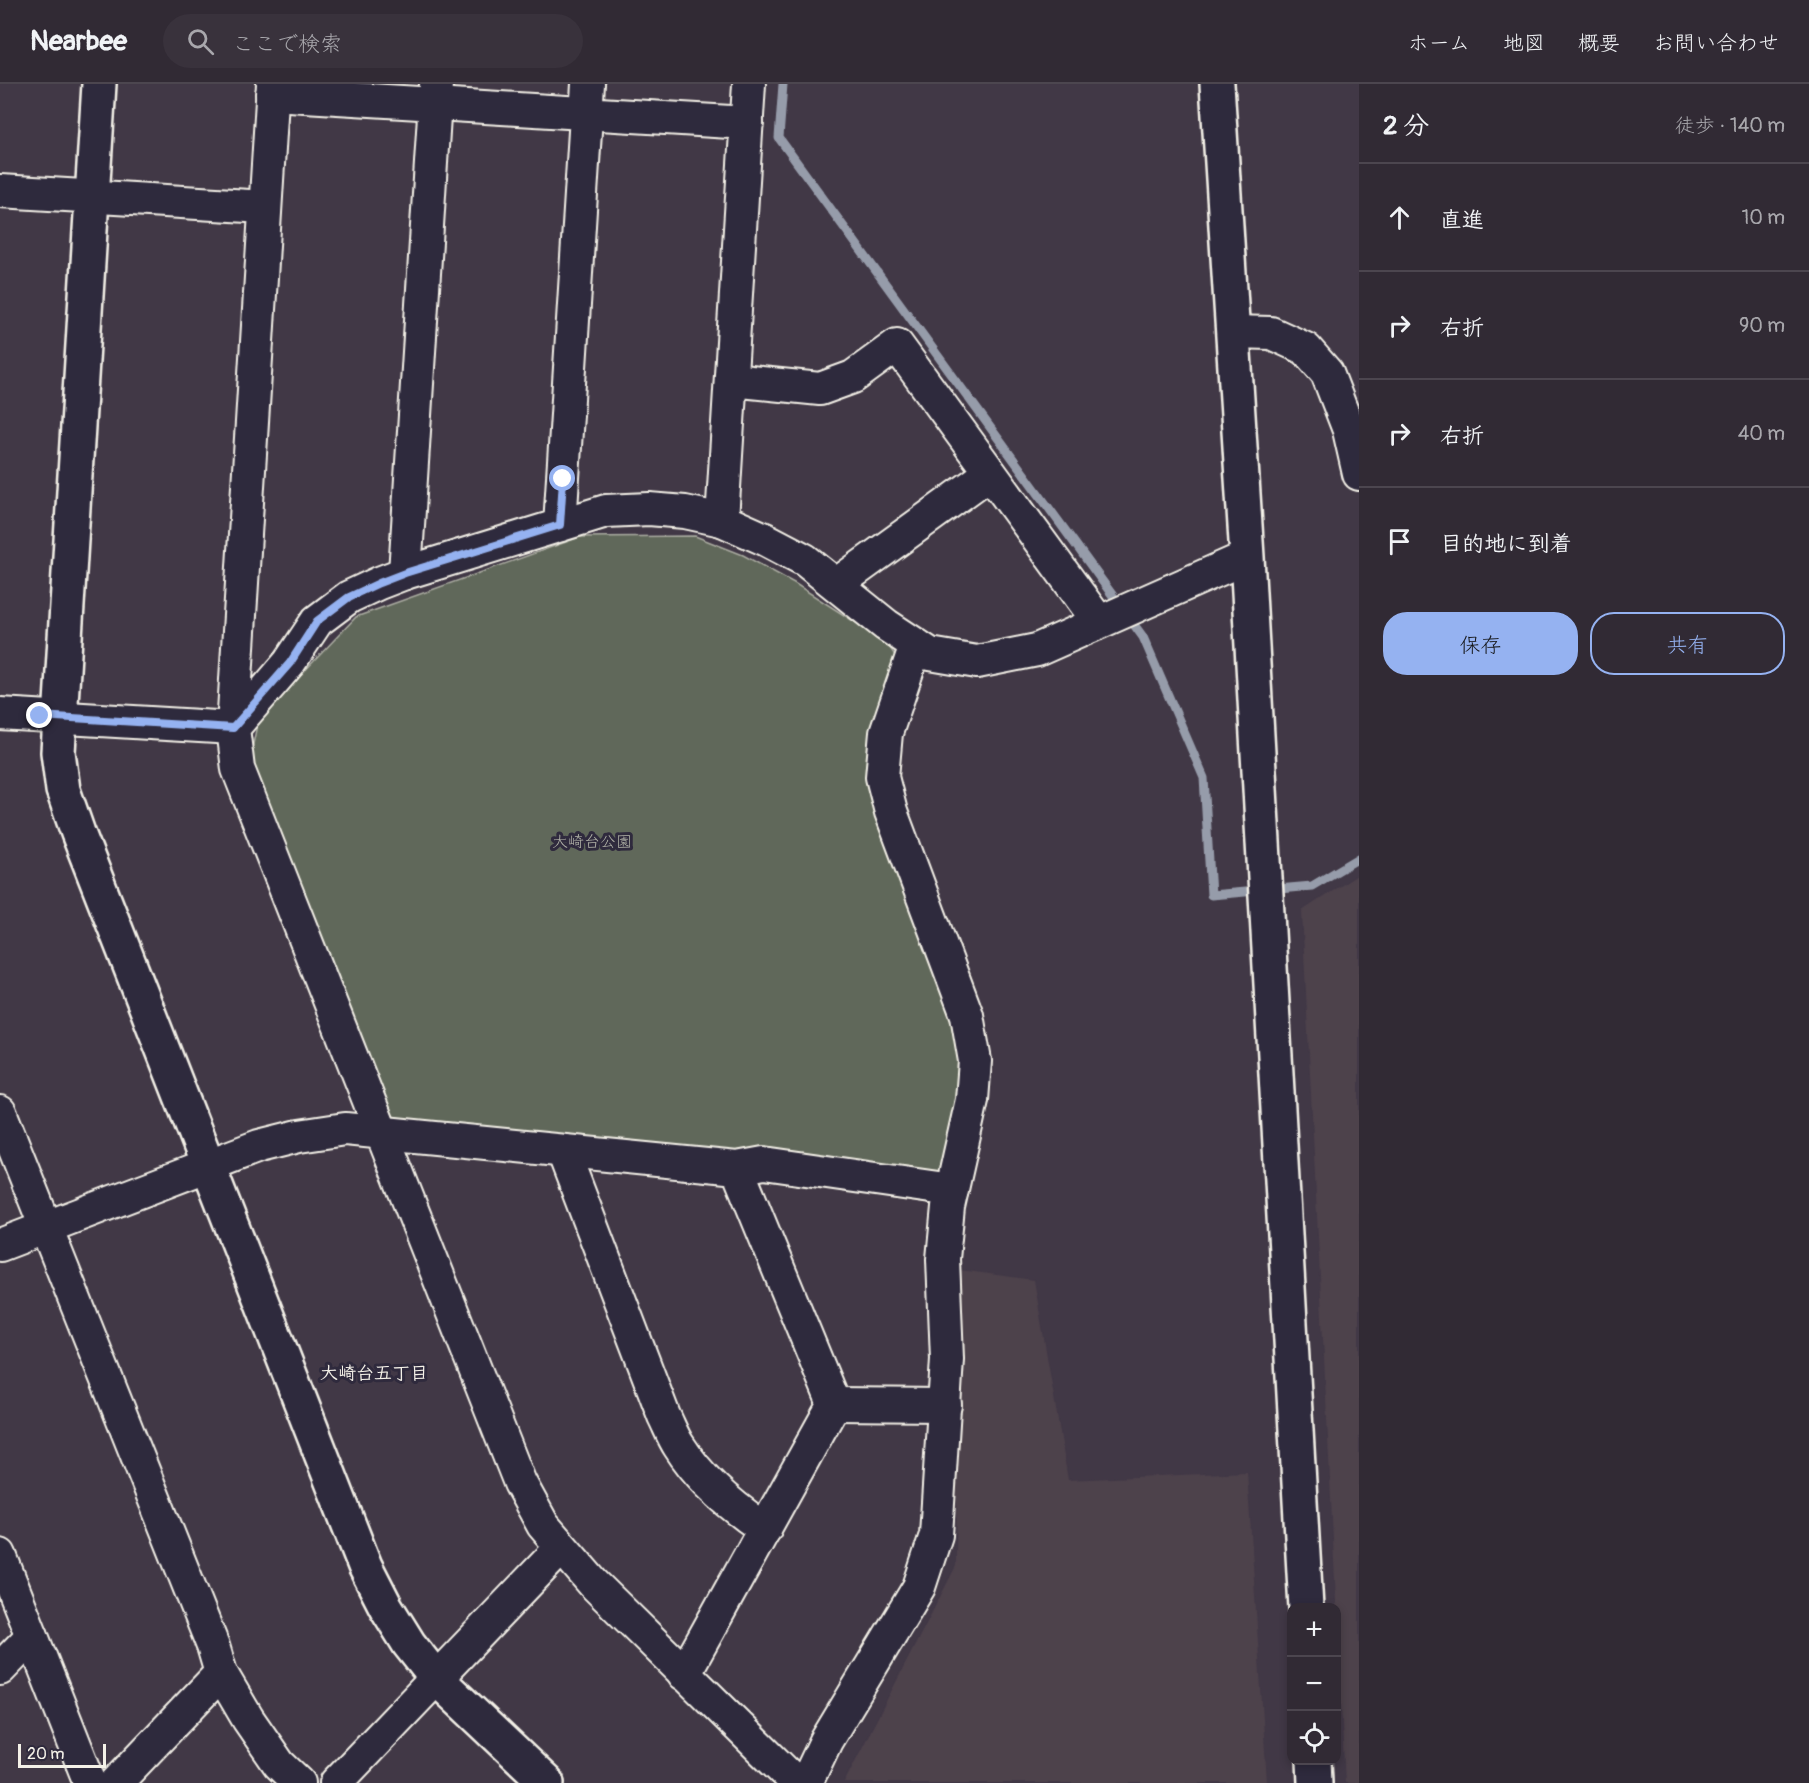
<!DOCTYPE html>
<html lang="ja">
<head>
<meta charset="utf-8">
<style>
	:root { --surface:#312a34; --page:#39323c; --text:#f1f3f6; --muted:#a8a7ac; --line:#4c464f; --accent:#95b2f1 }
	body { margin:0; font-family:Pangolin,"Klee One",sans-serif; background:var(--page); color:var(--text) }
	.controls { position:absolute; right:18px; bottom:18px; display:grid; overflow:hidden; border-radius:12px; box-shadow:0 3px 9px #0003 }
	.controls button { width:54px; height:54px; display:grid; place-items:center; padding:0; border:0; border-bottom:2px solid var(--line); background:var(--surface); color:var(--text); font:30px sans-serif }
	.scale { position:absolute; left:18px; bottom:15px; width:88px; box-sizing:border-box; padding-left:6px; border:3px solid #f4f1e8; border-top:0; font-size:16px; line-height:21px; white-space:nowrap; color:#f4f1e8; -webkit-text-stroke:4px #2f2a3d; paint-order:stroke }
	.stop { position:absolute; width:18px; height:18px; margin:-14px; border:4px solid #95b2f1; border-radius:50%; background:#fff }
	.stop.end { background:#95b2f1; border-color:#fff; box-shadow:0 2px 6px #0008 }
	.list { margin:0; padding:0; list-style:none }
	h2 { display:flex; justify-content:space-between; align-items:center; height:78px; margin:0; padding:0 24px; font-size:26px }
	h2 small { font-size:20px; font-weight:400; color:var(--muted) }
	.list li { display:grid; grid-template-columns:39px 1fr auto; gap:18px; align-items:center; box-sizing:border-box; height:108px; padding:0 24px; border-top:2px solid var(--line) }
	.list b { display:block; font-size:22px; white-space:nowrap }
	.list em { font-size:20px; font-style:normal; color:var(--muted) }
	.actions { display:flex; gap:12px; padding:18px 24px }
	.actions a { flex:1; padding:14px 0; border:2px solid var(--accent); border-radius:24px; text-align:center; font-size:21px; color:var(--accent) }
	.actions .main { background:var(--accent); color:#111 }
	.icon { flex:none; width:33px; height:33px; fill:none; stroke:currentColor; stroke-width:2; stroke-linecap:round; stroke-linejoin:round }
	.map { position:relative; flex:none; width:1359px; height:1699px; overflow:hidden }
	header { display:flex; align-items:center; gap:36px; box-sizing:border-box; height:84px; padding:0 30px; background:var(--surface); border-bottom:2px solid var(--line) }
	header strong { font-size:28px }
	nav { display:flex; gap:33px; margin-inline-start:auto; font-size:21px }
	.search { width:420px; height:54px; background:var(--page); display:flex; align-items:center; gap:15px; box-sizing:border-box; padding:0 21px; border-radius:33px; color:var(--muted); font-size:22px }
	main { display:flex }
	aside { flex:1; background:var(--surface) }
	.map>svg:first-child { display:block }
</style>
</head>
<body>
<header>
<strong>Nearbee</strong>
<div class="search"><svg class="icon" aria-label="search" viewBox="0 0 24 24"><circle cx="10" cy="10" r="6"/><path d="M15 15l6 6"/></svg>ここで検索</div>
<nav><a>ホーム</a><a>地図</a><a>概要</a><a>お問い合わせ</a></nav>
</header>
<main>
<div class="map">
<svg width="1359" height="1699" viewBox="0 0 1359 1699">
	<rect width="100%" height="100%" fill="#413846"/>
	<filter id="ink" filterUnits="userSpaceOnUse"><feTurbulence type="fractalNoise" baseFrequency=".0167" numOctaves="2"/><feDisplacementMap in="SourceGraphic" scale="12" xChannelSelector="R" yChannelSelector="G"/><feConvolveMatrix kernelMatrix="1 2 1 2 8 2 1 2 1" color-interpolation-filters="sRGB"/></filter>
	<g filter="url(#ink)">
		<g fill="#4e424c">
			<polygon points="1359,790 1359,1699 1345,1699 1302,827"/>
			<polygon points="959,1186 1034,1196 1068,1396 1247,1388 1267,1699 844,1699 956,1482"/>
		</g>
		<polygon fill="#61675a" stroke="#aaaca1" stroke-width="1.5" points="695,452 743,471 794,499 886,558 896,573 882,641 964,966 941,1089 403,1038 386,1028 250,675 258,636 356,533 580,453"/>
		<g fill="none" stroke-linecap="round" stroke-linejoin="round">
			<polyline stroke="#969caa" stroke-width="9" points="783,0 779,54 1143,553 1204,694 1211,811 1312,802 1359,774"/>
			<g stroke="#f4f1e8" stroke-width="36">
				<g id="minor">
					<polyline points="272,10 747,39"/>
					<polyline points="0,107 265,123"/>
					<polyline points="1233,248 1271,249 1306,265 1327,289 1349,346 1359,390"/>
					<polyline points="731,296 820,305 853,293 897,261 1099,538"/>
					<polyline points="722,436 749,0"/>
					<polyline points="560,441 588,0"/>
					<polyline points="405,489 436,0"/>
					<polyline points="837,500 990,389"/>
					<polyline points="0,630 233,644 273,0"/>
					<polyline points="0,1028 213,1562 221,1589 248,1635 279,1680 299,1699"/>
					<path d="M563,1067L664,1332C669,1342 673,1353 679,1362C700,1395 732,1423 765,1445"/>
					<polyline points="737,1084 764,1079 952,1106"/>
					<polyline points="0,1161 259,1062 299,1052 345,1045 737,1084 834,1320 684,1590"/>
					<polyline points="834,1320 945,1321"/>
					<polyline points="0,1471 90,1699"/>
					<polyline points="0,1585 32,1552"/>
					<polyline points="116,1699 221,1589"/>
					<polyline points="336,1699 561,1464"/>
					<polyline points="796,1699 593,1499 543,1441 520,1399 238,685 233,644 289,579 317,537 349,513 379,499 405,489 606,427 649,425 685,428 722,436 765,455 805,476 886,541 930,570 977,578 1037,566 1247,473"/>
					<polyline points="806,1699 826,1657 919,1503 936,1451 947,1275 943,1175 948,1123 972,1016 975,977 967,931 891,728 882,693 886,649 916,561"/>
				</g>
			</g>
			<g stroke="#f4f1e8" stroke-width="38">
				<g id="tertiary">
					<polyline points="99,0 58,668 63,706 78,749 365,1482 386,1523 409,1560 436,1594 547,1699"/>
					<polyline points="1217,0 1247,473 1306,1524"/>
					<polyline points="1314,1676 1315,1699"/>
				</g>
			</g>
			<use href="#minor" stroke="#2f2a3d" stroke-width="32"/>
			<use href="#tertiary" stroke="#2f2a3d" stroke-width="33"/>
		</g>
	</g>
	<g fill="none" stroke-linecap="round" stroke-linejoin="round" filter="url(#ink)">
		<polyline stroke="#95b2f1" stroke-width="8" points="40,632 233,644 290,579 317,537 349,513 379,499 405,489 560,441 563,395"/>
	</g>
	<g text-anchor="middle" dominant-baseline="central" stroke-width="6" stroke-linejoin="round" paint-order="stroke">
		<g font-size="16" fill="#b2b3a8" stroke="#2f2a3d">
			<text x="592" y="758">大崎台公園</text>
		</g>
		<g font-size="18" font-weight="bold" fill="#f4f1e8" stroke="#2f2a3d">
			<text x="374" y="1289">大崎台五丁目</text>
		</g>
	</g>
</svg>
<div class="controls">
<button>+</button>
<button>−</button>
<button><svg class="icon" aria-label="locate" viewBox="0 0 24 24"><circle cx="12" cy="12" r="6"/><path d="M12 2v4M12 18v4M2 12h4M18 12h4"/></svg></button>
</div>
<div class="scale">20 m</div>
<div class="stop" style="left:563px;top:395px"></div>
<div class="stop end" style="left:40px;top:632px"></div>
</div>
<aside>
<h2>2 分<small>徒歩 · 140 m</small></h2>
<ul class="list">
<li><svg class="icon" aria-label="ahead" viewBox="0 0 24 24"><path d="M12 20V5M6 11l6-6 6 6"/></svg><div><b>直進</b></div><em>10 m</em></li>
<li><svg class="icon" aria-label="right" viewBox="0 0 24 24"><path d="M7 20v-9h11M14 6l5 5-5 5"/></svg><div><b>右折</b></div><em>90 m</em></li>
<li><svg class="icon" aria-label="right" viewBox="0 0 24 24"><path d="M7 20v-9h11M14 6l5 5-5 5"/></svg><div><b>右折</b></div><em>40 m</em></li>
<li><svg class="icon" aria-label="arrive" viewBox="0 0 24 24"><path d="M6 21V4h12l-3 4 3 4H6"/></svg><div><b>目的地に到着</b></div></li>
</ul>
<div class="actions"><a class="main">保存</a><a>共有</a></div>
</aside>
</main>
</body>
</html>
